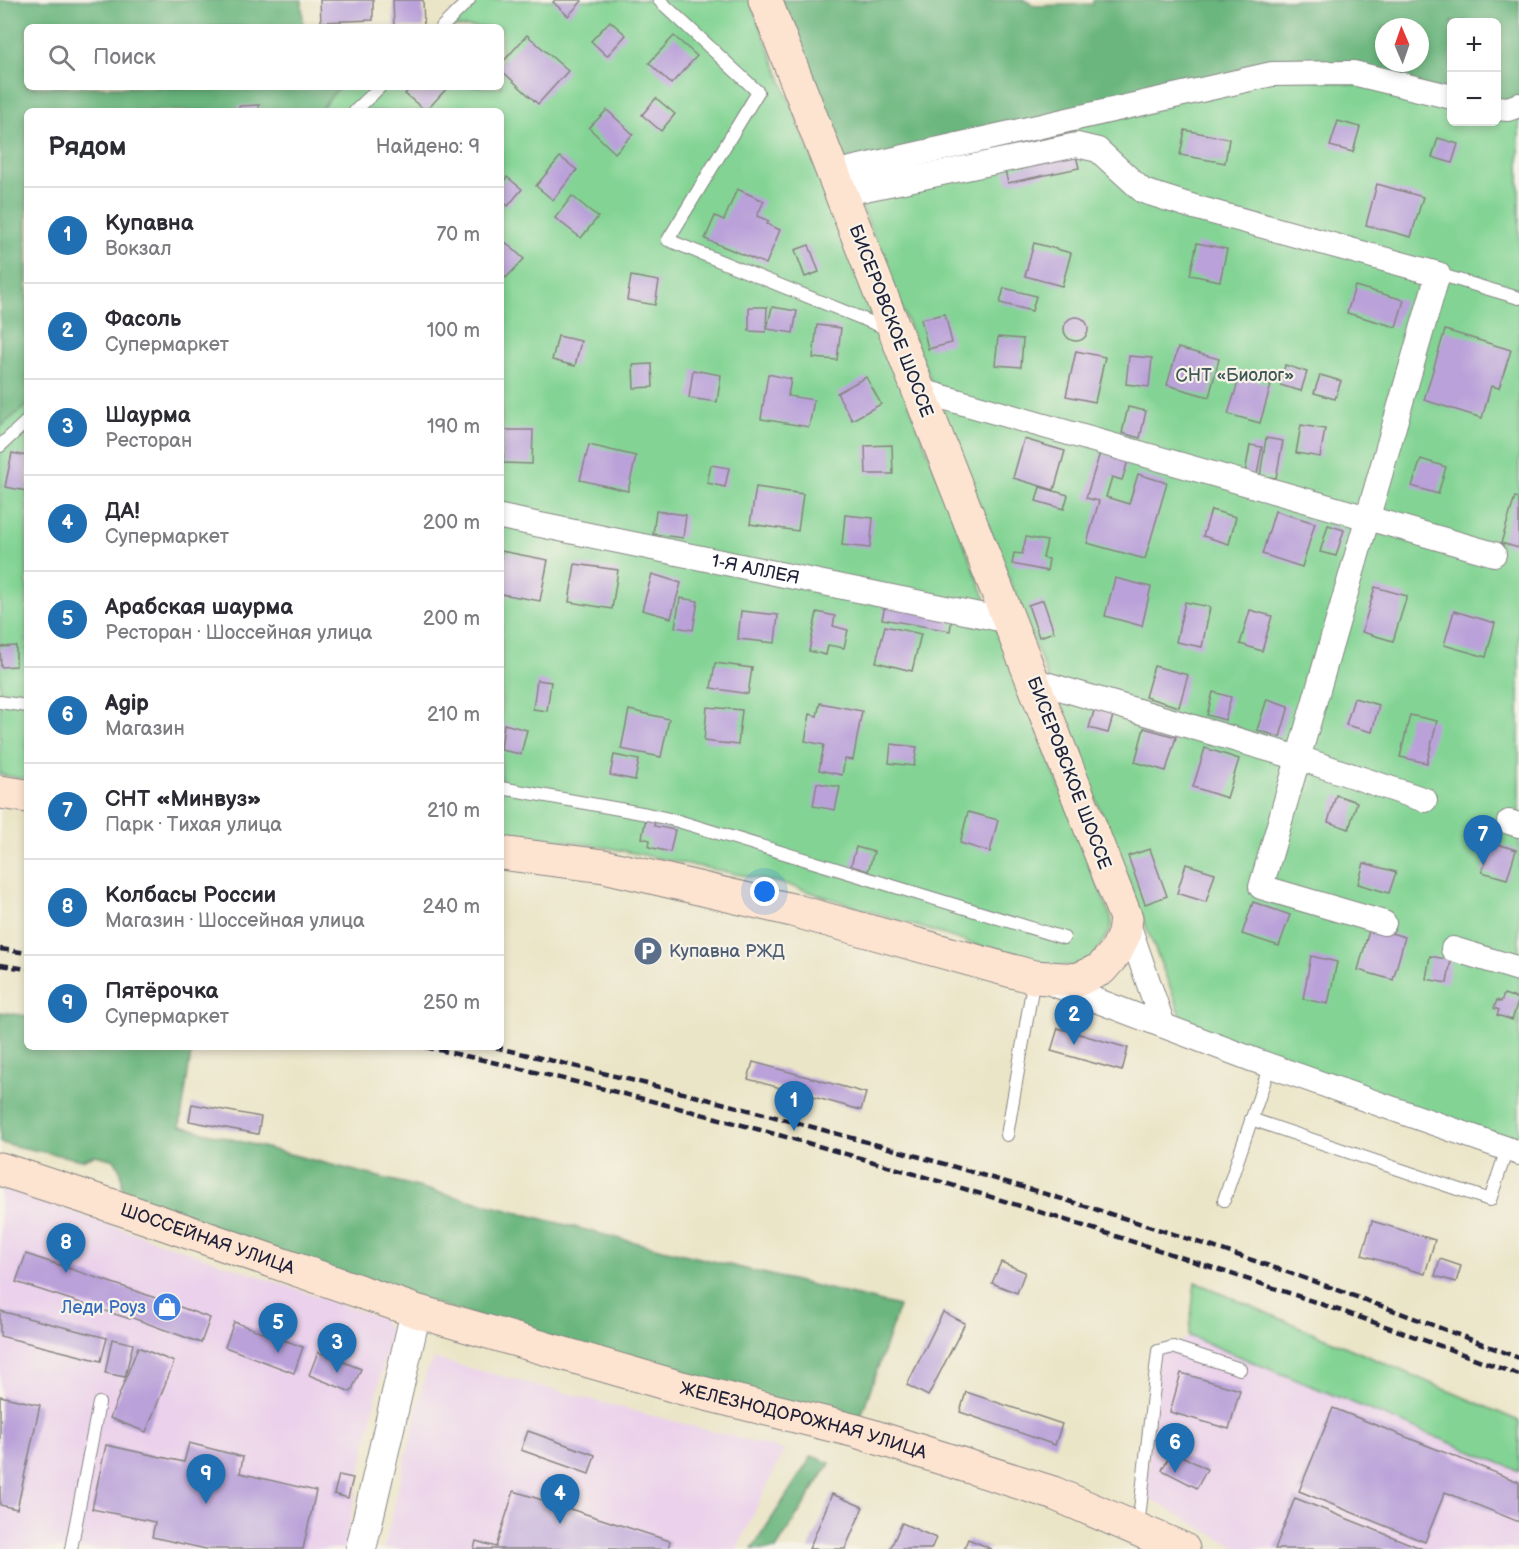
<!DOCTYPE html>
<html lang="ru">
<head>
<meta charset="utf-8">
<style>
	:root { --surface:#fff; --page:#f7f7f7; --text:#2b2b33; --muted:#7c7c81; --line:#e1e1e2; --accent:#1f6fb2 }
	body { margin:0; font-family:"Balsamiq Sans",sans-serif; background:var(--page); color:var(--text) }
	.controls { position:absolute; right:18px; top:18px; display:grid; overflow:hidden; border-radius:9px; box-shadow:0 3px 9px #0003 }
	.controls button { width:54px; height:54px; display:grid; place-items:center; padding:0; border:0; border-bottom:2px solid var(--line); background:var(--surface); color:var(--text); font:30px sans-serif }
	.compass { position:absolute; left:1375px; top:18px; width:54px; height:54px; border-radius:50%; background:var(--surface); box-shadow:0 3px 9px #0003; rotate:358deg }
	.you { position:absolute; left:765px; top:892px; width:21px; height:21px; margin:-15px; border:4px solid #fff; border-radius:50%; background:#1a73e8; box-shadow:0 0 0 9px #1a73e833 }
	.badge { display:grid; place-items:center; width:39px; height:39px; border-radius:50%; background:var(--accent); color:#fff; font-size:20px; font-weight:700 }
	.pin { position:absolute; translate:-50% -50px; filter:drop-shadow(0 2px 3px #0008) }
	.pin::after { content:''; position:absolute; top:32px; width:21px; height:18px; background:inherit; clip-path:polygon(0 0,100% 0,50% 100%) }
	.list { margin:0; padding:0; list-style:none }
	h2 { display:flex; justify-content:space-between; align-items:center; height:78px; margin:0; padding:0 24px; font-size:26px }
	h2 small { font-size:20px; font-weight:400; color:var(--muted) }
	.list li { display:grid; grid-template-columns:39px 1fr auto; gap:18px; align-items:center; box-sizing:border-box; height:96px; padding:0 24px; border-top:2px solid var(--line) }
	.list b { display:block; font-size:22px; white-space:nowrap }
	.list p { margin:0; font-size:20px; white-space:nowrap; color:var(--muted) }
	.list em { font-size:20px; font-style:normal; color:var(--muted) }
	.icon { flex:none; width:33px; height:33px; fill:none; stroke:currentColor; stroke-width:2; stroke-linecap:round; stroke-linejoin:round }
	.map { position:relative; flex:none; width:1519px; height:1549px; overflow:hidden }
	.search { position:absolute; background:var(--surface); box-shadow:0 3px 9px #0003; left:24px; top:24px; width:480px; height:66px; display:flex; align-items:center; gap:15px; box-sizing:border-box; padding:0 21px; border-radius:9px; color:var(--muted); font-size:22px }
	.panel { position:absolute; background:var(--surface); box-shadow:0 3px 9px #0003; left:24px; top:108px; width:480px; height:942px; border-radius:9px }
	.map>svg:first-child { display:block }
</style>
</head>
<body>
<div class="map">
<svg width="1519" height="1549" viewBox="0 0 1519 1549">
	<rect width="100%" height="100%" fill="#f7f3e8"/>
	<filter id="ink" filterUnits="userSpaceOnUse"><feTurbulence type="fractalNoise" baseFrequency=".0167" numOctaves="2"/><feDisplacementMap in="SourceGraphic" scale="12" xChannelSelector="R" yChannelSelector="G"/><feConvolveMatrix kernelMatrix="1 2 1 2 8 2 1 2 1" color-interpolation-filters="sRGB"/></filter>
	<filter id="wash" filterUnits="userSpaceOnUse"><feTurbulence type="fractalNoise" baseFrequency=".008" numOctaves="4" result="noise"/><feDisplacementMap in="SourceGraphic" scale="24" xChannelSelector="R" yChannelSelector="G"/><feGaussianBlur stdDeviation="1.35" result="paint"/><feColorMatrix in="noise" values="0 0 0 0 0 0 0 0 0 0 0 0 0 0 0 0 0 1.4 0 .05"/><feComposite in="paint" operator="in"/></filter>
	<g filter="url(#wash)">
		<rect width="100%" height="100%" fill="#ebe5c8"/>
		<g fill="#ebd1eb">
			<polygon points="0,1187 383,1319 390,1333 344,1549 0,1549"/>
			<polygon points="1189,1336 1519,1471 1519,1549 1239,1549 1145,1496 1158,1351 1173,1347"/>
			<polygon points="435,1359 784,1450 737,1549 384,1549 427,1369"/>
		</g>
		<g fill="#83d494" stroke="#527b68" stroke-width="1.5">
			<polygon points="469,0 750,0 1112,920 1110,931 1092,958 1074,966 1035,964 785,884 609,848 501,831 501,111 319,111 339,87 501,87 501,27 442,27"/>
			<polygon points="1272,74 1451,97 1452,122 1496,122 1497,108 1519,105 1519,1153 1189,1035 847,169"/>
			<polygon points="27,405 27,779 0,775 0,427"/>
			<polygon points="1195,1282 1519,1421 1519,1471 1189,1336"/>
		</g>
		<g fill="#6ab67e" stroke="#466c5c" stroke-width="1.5" fill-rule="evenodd">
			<polygon points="0,0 302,0 303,24 310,27 27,27 27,87 339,87 319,111 27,111 27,405 0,427"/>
			<path d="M781,0H1024L1035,6L1093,4V0H1519V105L1497,108L1496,22H1452L1451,97L1272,74L847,169ZM1384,27H1420V63H1384Z"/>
			<polygon points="0,1012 27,1016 27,1047 192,1047 180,1126 617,1238 899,1306 856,1431 125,1210 121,1172 115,1160 95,1155 82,1160 0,1143"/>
			<polygon points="812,1456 830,1463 776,1549 752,1549"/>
		</g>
		<g id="blocks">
			<g fill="#baa1d9">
				<polygon points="320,0 373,0 373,20 321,22"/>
				<polygon points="393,0 423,0 424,27 394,27"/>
				<polygon points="555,0 581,0 582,1 568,16 553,2"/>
				<polygon points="610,21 626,35 607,56 591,41"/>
				<polygon points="527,35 568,71 538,104 501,70 501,64"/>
				<polygon points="674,36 697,56 671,84 649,63"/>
				<polygon points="411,87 448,87 426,111 405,94"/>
				<polygon points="656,98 675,114 661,131 642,115"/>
				<polygon points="259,105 259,111 239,111 239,106"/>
				<polygon points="607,110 633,134 615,153 589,128"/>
				<polygon points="1338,121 1360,127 1353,152 1330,146"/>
				<polygon points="1185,130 1229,139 1225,163 1180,155"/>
				<polygon points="1438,138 1458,144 1452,163 1432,157"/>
				<polygon points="1076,155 1079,168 1008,183 1005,170"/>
				<polygon points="560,157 577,170 553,200 536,186"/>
				<polygon points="507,177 522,189 508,206 501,200 501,185"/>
				<polygon points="1377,184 1423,197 1411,237 1366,225"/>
				<polygon points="737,189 764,201 757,216 769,221 767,224 780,230 766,264 705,239 715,216 724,220"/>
				<polygon points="572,196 598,217 581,238 555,218"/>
				<polygon points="502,239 524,259 506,278 501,273"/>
				<polygon points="1034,243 1071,253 1062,286 1025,276"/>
				<polygon points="1197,243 1227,249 1220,281 1190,275"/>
				<polygon points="809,245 819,272 805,277 795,250"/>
				<polygon points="631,276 659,281 655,305 627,300"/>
				<polygon points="1355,286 1404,300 1396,327 1347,313"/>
				<polygon points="1004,288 1036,296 1032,311 1000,303"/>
				<polygon points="749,307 767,307 766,332 749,331"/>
				<polygon points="772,307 797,311 793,333 767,329"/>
				<polygon points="945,314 952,343 928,349 921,319"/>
				<circle cx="1076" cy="329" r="12"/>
				<polygon points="817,325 841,328 837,360 813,358"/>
				<polygon points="1445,330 1511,350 1499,388 1491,386 1482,418 1424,400"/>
				<polygon points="558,336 581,341 575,366 552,360"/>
				<polygon points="998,337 1023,339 1021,367 995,365"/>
				<polygon points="1178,348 1219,359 1209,397 1167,385"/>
				<polygon points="1076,351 1105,357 1095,402 1066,396"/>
				<polygon points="1129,356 1152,358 1149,387 1126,384"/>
				<polygon points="652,364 653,387 634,388 633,365"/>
				<polygon points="1285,365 1307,372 1301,391 1280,385"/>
				<polygon points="693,370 721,375 717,402 689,398"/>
				<polygon points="768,374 791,379 788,396 814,400 809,427 761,419"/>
				<polygon points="1320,375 1341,381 1335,399 1314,393"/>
				<polygon points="1240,376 1271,385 1260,423 1228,414"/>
				<polygon points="866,377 881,404 852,420 837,393"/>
				<polygon points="1128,407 1146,411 1140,438 1122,433"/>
				<polygon points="1301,425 1325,429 1320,457 1296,453"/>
				<polygon points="503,430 533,430 532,464 503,463"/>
				<polygon points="1266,438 1283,441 1276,478 1260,476"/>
				<polygon points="1024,439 1065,451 1054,490 1013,478"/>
				<polygon points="589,445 636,456 628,491 580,480"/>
				<polygon points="892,445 893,474 866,474 865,446"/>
				<polygon points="1250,445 1262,447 1257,475 1245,473"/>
				<polygon points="12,453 27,456 27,491 5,487"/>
				<polygon points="1100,453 1128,461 1122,480 1112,477 1106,497 1129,504 1138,474 1167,483 1145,559 1087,543 1099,501 1086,498"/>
				<polygon points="1421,459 1446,467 1438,494 1412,486"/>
				<polygon points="711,465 729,468 725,487 707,483"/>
				<polygon points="756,487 803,494 798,531 750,524"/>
				<polygon points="1040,487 1068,495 1064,509 1036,501"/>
				<polygon points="1515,497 1519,498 1519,548 1501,543"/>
				<polygon points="1211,510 1236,517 1229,544 1203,536"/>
				<polygon points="656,511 686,515 683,538 653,534"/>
				<polygon points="1275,511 1315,523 1302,567 1262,554"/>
				<polygon points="845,515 873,518 870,548 842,545"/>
				<polygon points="1328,525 1344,530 1336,556 1320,552"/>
				<polygon points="1026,537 1047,541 1043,558 1049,559 1047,571 1012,564 1014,553 1022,554"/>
				<polygon points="501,551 548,560 540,601 501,594"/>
				<polygon points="575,564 618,570 612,609 569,602"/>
				<polygon points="652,574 681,583 671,618 642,610"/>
				<polygon points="1115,578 1151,587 1142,626 1105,616"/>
				<polygon points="1375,587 1407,596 1393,641 1362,632"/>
				<polygon points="680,598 698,601 693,630 675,627"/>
				<polygon points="1043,600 1054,632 1039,637 1028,605"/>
				<polygon points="886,601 953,612 950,631 882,619"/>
				<polygon points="1185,602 1210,607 1202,647 1176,642"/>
				<polygon points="1250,610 1272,616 1262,651 1240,644"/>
				<polygon points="741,611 778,615 775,643 738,639"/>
				<polygon points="1454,611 1495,623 1486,657 1444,645"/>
				<polygon points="817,612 835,616 833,626 848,630 844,648 828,645 826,655 809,651"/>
				<polygon points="885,626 921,634 912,671 876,662"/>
				<polygon points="16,646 16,666 1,667 0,647"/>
				<polygon points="715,663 752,668 748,694 711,688"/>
				<polygon points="1154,666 1188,675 1179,707 1145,697"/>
				<polygon points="537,680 551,682 547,711 533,709"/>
				<polygon points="1213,692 1231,697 1225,720 1207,715"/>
				<polygon points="1354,698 1379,705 1372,732 1346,725"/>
				<polygon points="1267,699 1289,706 1280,737 1257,730"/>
				<polygon points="820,703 862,711 853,760 845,759 842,775 819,770 824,745 805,741 810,714 817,716"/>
				<polygon points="1096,704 1115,709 1108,733 1089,728"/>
				<polygon points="707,707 742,710 738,745 704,741"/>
				<polygon points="629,710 669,719 661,757 621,749"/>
				<polygon points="1410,715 1437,721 1427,763 1400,757"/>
				<polygon points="504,724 527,730 521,754 501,750"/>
				<polygon points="1144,728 1176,737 1166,771 1135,762"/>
				<polygon points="891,744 917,747 914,766 889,763"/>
				<polygon points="1205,748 1239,759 1227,798 1193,787"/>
				<polygon points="614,755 639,760 635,780 610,775"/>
				<polygon points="817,783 840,787 835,810 813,806"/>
				<polygon points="1336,795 1357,802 1349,829 1328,822"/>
				<polygon points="968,812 998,820 990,852 960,843"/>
				<polygon points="646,818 655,820 654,826 675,830 670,852 649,847 650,840 642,838"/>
				<polygon points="1492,842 1516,850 1507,879 1482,872"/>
				<polygon points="856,847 874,852 868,871 851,866"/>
				<polygon points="1150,849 1167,896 1145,904 1128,856"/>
				<polygon points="1364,863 1396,872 1389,893 1358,884"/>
				<polygon points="1186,864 1215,873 1206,902 1177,893"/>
				<polygon points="1253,902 1290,915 1279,946 1242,934"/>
				<polygon points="1370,927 1405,937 1393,980 1358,970"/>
				<polygon points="1311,956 1337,962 1328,1004 1303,999"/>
				<polygon points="1430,956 1451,960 1447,983 1426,979"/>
				<polygon points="1504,994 1519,999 1512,1020 1497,1015 1499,1010 1494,1008 1497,1000 1501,1002"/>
				<polygon points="1058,1028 1128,1048 1122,1071 1051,1051"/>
				<polygon points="753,1062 866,1093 861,1110 748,1079"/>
				<polygon points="192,1104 261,1117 258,1134 189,1121"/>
				<polygon points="1372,1221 1435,1240 1425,1274 1362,1255"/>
				<polygon points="26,1254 139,1292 210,1318 201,1343 130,1317 130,1319 16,1282"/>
				<polygon points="1440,1259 1461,1266 1456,1282 1435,1276"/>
				<polygon points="1001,1262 1025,1272 1017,1293 992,1283"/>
				<polygon points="0,1311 107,1338 101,1361 0,1336"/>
				<polygon points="943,1312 965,1323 928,1396 907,1385"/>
				<polygon points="234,1322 303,1347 294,1373 225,1347"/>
				<polygon points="112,1339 133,1344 125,1377 105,1373"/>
				<polygon points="138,1347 174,1362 146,1432 110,1418"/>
				<polygon points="318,1352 361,1369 351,1392 309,1375"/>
				<polygon points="1181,1373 1240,1390 1229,1429 1170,1412"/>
				<polygon points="966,1392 1062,1424 1055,1445 960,1412"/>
				<polygon points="0,1396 40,1405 17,1509 0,1505"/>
				<polygon points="1333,1408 1519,1482 1519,1522 1445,1492 1425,1542 1299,1491"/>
				<polygon points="528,1431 595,1455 589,1474 521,1450"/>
				<polygon points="189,1443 243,1457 240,1473 316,1491 303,1549 206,1549 152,1537 155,1522 92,1509 106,1445 184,1462"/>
				<polygon points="1172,1451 1207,1469 1197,1488 1162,1470"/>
				<polygon points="339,1475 353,1478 348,1498 334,1494"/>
				<polygon points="514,1491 670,1541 668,1549 474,1549 476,1541 496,1547"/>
				<polygon points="832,1494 863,1507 845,1549 809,1549"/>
				<polygon points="1295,1498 1423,1549 1275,1549"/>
				<polygon points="902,1523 936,1538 931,1549 890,1549"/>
				<polygon points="968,1539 992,1549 964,1549"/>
			</g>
		</g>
	</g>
	<g filter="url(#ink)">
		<use href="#blocks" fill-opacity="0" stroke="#868482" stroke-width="1.5"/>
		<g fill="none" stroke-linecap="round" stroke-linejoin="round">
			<g stroke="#868482" stroke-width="14">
				<g id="service">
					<polyline points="659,0 758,92 668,240 888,329"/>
					<polyline points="442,27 469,0"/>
					<polyline points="355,111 380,87"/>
					<polyline points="1438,274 1519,298"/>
					<polyline points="0,446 27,421"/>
					<polyline points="0,702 27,706"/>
					<polyline points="501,788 647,814 678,821 1064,938"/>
					<polyline points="1251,1119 1490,1200 1507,1149"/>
					<polyline points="1007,1135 1034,978"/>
					<polyline points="1224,1200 1270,1065"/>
					<polyline points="1138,1527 1158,1351 1173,1347 1240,1369"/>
					<polyline points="71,1549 99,1403"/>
				</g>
			</g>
			<g stroke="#868482" stroke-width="26">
				<g id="minor">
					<polyline points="1496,108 1508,109 1519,105"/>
					<polyline points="833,173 1272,74 1353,73 1452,97"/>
					<polyline points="841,194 1077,145 1098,150 1143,191 1194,207 1438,274 1261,887 1384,923"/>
					<polyline points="918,390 1494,554"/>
					<path id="s1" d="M501,517L1009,621"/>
					<polyline points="1032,680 1299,758 1425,800"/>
					<polyline points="1509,822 1519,825"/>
					<polyline points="1126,918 1163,1025"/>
					<polyline points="1453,949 1519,969"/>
					<polyline points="1053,984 1254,1060 1519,1153"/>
				</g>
			</g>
			<g stroke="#868482" stroke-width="32">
				<polyline id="tertiary" points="361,1549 416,1311"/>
			</g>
			<g stroke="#868482" stroke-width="35">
				<g id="secondary">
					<polyline points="0,792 27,796"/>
					<polyline points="501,853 604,866 792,910 1034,977 1077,980 1101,969 1116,952 1124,934 1126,918 765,0"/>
					<path id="s2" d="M0,1169L125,1210L416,1311L682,1388L856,1431L1053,1493L1183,1549"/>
				</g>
			</g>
			<use href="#service" stroke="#fff" stroke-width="12"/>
			<use href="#minor" stroke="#fff" stroke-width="24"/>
			<use href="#tertiary" stroke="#fff" stroke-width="30"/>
			<use href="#secondary" stroke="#fde4d1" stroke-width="33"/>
			<g stroke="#22223b" stroke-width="4.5" stroke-dasharray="9 4.5" stroke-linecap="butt">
				<polyline points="0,949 27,953"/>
				<polyline points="0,965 27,969"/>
				<path d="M425,1047C640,1094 852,1153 1062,1219C1216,1268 1368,1318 1519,1375"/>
				<path d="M494,1047C747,1106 999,1175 1246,1258C1338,1289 1428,1323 1519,1358"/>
			</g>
		</g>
	</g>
	<defs>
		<g id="parking-disc" transform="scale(1.5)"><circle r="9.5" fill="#5c6f8a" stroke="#f7f3e8"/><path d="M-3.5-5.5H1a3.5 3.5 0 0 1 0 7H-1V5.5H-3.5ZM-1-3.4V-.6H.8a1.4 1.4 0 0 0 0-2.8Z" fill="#fff"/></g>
		<g id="shop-disc" transform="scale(1.5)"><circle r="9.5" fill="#3f7fe0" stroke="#f7f3e8"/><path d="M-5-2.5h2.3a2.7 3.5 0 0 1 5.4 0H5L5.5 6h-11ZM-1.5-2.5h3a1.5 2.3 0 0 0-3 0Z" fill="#fff"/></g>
	</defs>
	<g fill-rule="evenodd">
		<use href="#parking-disc" x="648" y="951"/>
		<use href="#shop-disc" x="167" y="1307"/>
	</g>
	<g text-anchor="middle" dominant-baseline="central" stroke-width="4.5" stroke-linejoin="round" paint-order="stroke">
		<g font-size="18" fill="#22223b" stroke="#f7f3e8">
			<text transform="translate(891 321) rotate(69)">БИСЕРОВСКОЕ ШОССЕ</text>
			<text stroke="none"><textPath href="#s1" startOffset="260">1-Я АЛЛЕЯ</textPath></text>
			<text transform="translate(1069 773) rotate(69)">БИСЕРОВСКОЕ ШОССЕ</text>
			<text stroke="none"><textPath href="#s2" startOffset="219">ШОССЕЙНАЯ УЛИЦА</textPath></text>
			<text stroke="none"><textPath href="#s2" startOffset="842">ЖЕЛЕЗНОДОРОЖНАЯ УЛИЦА</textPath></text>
		</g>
		<g font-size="18" fill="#3f5756" stroke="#f7f3e8">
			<text x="1235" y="375">СНТ «Биолог»</text>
		</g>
		<g font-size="18" fill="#4e5e75" stroke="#f7f3e8" text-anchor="start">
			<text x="669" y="951">Купавна РЖД</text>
		</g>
		<g font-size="18" fill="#366cbe" stroke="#f7f3e8" text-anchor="end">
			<text x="146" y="1307">Леди Роуз</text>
		</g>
	</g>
</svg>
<div class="controls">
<button>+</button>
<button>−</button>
</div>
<svg class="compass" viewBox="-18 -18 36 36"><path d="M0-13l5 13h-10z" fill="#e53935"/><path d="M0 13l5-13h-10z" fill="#7c7c81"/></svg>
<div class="you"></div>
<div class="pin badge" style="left:794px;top:1131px">1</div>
<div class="pin badge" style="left:1074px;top:1045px">2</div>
<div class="pin badge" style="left:337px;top:1373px">3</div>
<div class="pin badge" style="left:560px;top:1524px">4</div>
<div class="pin badge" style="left:278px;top:1353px">5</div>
<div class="pin badge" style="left:1175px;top:1473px">6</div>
<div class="pin badge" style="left:1483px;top:865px">7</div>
<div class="pin badge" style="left:66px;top:1273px">8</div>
<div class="pin badge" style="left:206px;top:1504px">9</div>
<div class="search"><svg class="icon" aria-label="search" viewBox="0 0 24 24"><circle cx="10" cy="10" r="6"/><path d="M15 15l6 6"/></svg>Поиск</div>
<section class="panel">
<h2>Рядом<small>Найдено: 9</small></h2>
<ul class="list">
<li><span class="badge">1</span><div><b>Купавна</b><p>Вокзал</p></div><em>70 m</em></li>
<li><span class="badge">2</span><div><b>Фасоль</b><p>Супермаркет</p></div><em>100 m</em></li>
<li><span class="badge">3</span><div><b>Шаурма</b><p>Ресторан</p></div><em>190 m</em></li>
<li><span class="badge">4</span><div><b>ДА!</b><p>Супермаркет</p></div><em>200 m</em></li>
<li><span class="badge">5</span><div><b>Арабская шаурма</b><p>Ресторан · Шоссейная улица</p></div><em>200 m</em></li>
<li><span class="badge">6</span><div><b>Agip</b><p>Магазин</p></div><em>210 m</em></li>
<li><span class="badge">7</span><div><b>СНТ «Минвуз»</b><p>Парк · Тихая улица</p></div><em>210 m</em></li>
<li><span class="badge">8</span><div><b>Колбасы России</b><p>Магазин · Шоссейная улица</p></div><em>240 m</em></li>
<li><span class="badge">9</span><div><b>Пятёрочка</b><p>Супермаркет</p></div><em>250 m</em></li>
</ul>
</section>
</div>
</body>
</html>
